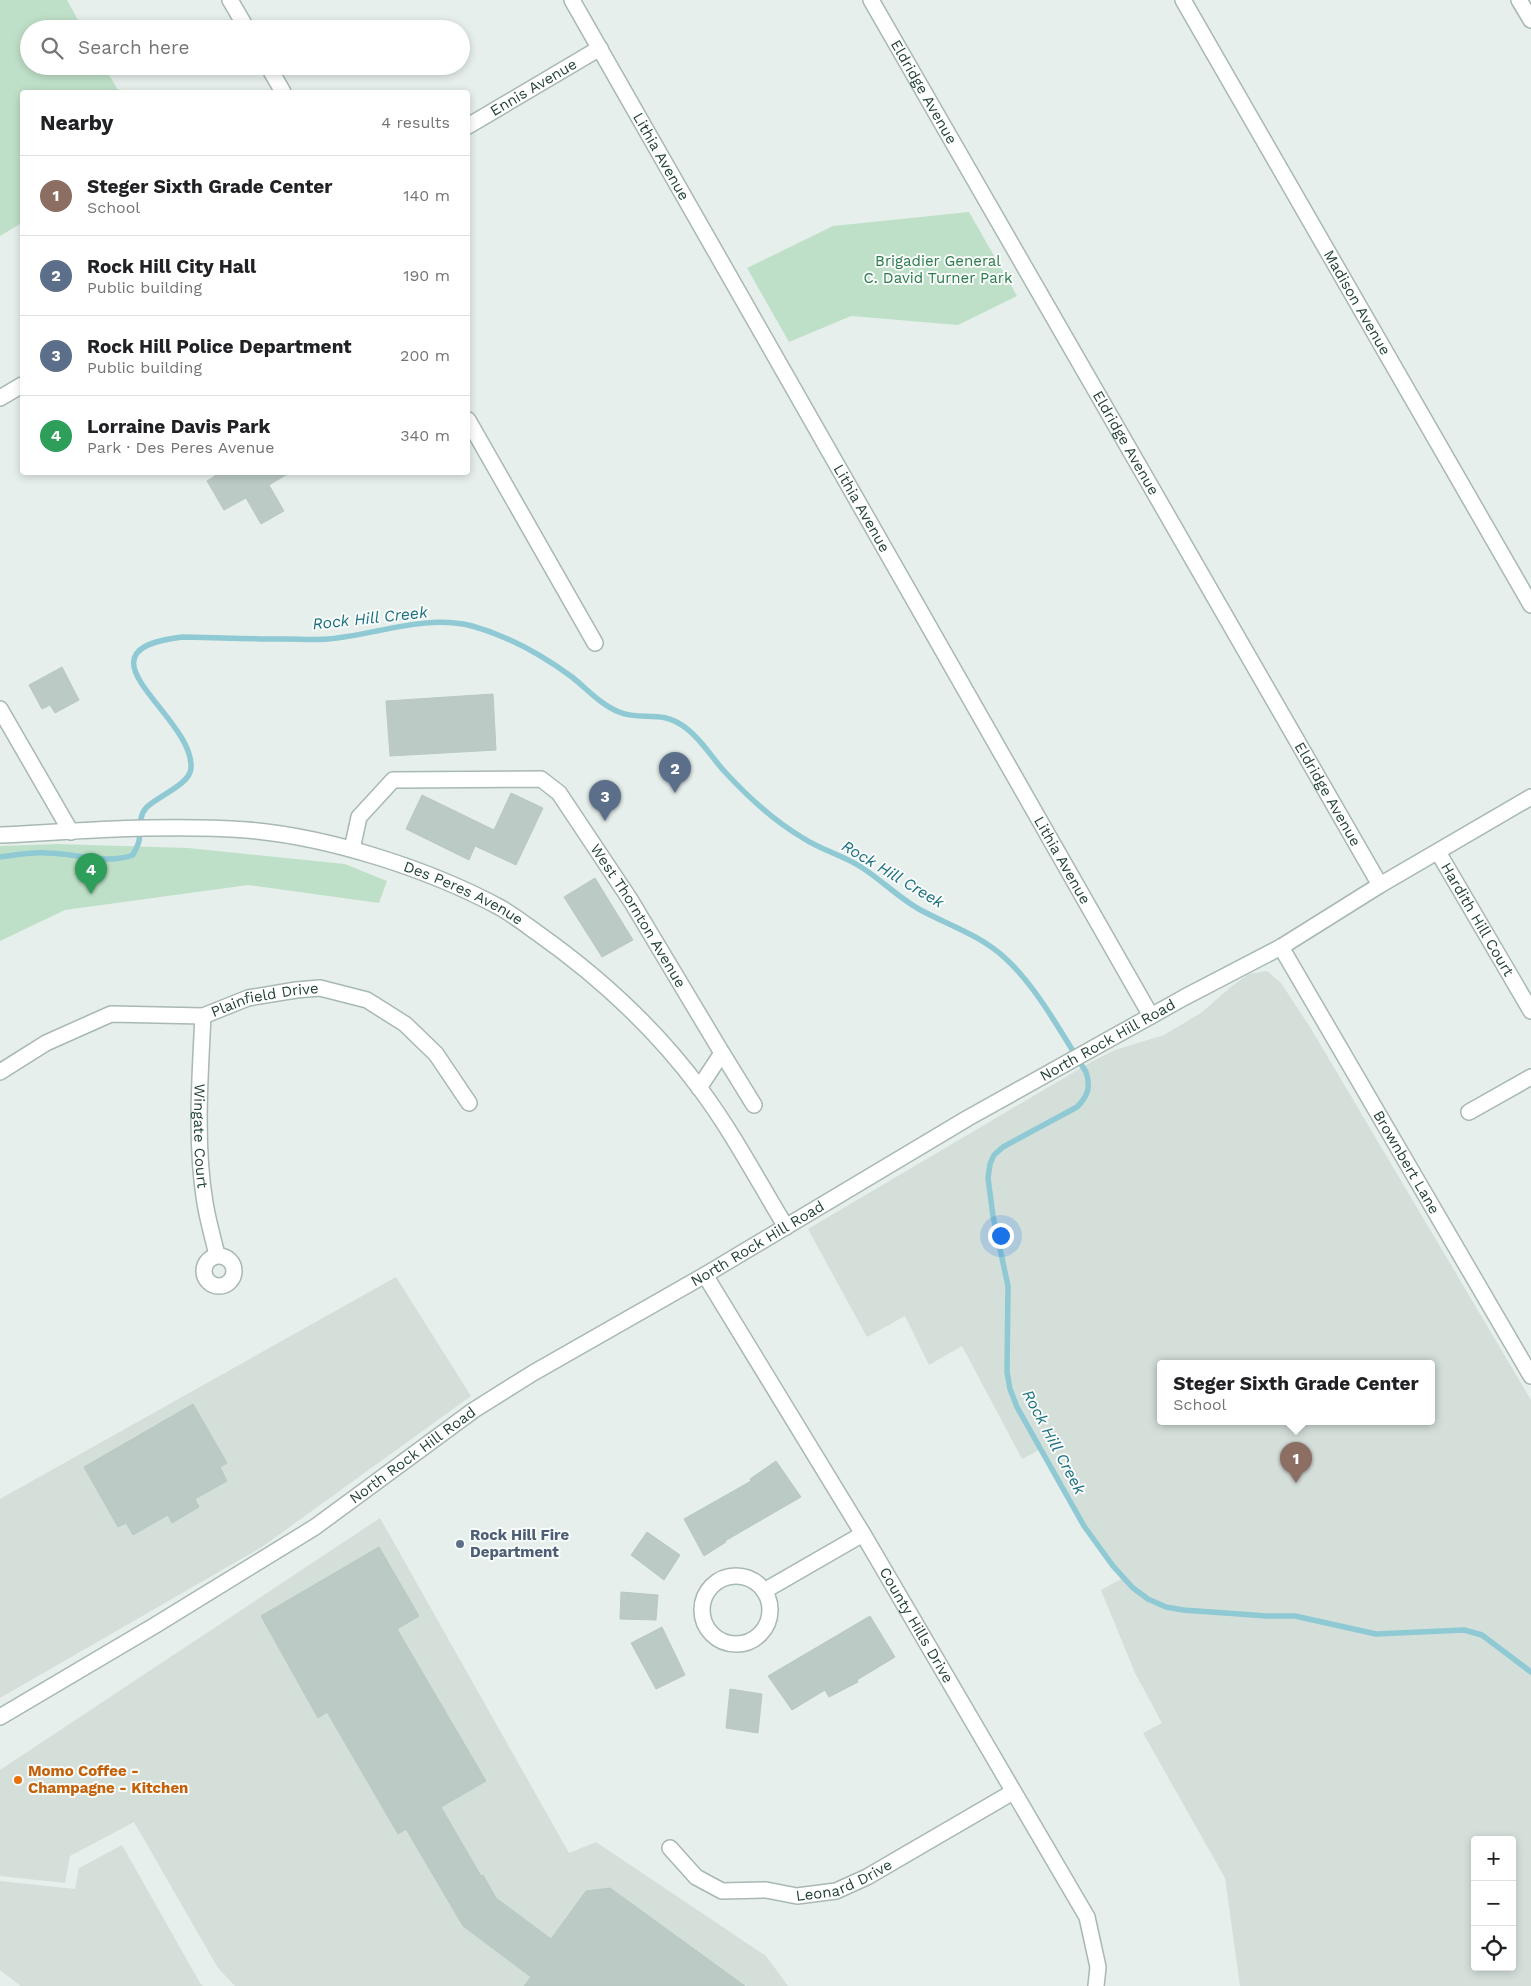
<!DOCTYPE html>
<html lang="en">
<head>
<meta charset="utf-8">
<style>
	:root { --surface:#fff; --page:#f6f6f6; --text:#202124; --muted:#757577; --line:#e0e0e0; --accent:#7c3aed }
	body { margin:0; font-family:"Work Sans",sans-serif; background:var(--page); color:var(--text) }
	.controls { position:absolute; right:15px; bottom:15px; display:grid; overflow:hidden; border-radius:5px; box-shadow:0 2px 8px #0003 }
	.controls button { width:45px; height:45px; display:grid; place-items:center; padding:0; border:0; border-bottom:1px solid var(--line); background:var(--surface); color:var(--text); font:25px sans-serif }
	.you { position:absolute; left:1000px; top:1235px; width:18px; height:18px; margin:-12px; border:4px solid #fff; border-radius:50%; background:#1a73e8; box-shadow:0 0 0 8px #1a73e833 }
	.badge { display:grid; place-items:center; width:32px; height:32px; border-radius:50%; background:var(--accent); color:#fff; font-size:16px; font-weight:700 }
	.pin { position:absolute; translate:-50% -41px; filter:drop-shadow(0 1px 2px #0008) }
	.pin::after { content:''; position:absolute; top:26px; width:18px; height:15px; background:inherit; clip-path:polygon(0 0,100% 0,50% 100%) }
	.popup { position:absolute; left:1157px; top:1360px; width:278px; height:65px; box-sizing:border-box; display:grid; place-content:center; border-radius:5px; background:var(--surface); filter:drop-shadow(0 1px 4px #0005); font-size:16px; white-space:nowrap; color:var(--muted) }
	.popup b { font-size:19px; color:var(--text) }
	.popup::after { content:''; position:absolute; left:50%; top:100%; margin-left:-10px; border:10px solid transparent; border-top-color:var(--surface) }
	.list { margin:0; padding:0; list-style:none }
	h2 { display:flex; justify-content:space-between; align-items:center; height:65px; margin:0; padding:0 20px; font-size:21px }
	h2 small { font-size:16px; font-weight:400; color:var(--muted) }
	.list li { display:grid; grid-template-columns:32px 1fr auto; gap:15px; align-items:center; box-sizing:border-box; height:80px; padding:0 20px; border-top:1px solid var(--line) }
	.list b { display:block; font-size:19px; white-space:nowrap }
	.list p { margin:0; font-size:16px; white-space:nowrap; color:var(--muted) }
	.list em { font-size:16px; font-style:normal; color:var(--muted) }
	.icon { flex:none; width:28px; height:28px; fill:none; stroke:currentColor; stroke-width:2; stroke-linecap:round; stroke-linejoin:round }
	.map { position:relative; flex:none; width:1531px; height:1986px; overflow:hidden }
	.search { position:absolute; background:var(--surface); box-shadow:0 2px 8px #0003; left:20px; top:20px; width:450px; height:55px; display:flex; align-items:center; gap:12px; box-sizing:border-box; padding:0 18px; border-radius:28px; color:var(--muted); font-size:19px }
	.panel { position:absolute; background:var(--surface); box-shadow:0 2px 8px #0003; left:20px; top:90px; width:450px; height:385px; border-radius:5px }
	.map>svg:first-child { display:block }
</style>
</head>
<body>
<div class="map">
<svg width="1531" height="1986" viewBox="0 0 1531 1986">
	<rect width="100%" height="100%" fill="#e6efeb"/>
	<g fill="#d4dfda" fill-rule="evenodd">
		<path d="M1267,971L1281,983L1310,1027L1531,1400V1986H1240L1225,1878L1143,1733L1162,1723L1135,1673L1101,1590L1123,1578L1073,1506L1043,1448L1022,1459L962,1346L929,1365L905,1316L867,1337L808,1229L1091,1062L1115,1050L1164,1035L1201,1013L1232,986L1249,974ZM1161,1364H1431V1422H1161ZM1475,1840H1512V1967H1475Z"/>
		<polygon points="396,1277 471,1396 262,1547 0,1698 0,1499"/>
		<polygon points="380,1518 569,1853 596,1842 766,1956 788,1986 235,1986 218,1968 134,1822 70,1856 65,1883 0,1876 0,1770"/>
		<polygon points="122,1845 200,1983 203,1986 21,1986 0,1970 0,1881 75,1889 79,1868"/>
	</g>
	<g fill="#bfe0c8">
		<polygon points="0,0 67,0 83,29 29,29 29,66 104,66 119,92 22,92 22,223 0,236"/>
		<polygon points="969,212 1017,296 958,325 851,316 789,342 747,268 833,226"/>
		<polygon points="57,844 188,848 345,864 387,881 379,903 248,885 65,910 0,941 0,846"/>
	</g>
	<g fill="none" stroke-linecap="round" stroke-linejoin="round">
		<path stroke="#8ec9d4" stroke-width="5.5" d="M0,857C15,855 32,852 47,853C74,853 107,865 133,855C135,850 138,846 139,841C141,830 138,817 146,808C157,796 190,785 191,768C194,715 66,650 183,637C217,638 251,639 285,639C299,639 314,640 328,639C375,635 425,614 472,626C508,636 542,655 572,677C587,689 601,705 619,712C643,722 660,708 686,728C702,740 712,758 725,772C748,797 774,821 803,838C821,850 842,855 861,867C880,879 897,896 917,908C947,925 979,934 1005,958C1037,987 1063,1036 1086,1072C1091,1087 1088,1096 1077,1107L1003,1147L994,1155L990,1164L988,1178L993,1216L1008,1286L1007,1372L1010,1389L1017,1407L1084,1526L1113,1566L1133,1588L1148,1599L1166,1607L1183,1610L1267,1616H1295L1376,1634L1464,1630L1482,1635L1531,1672"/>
	</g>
	<g fill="#bbcac4" stroke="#b8c9c2">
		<polygon points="221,472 291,472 269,485 284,511 261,524 246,498 224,510 207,481"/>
		<polygon points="62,667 79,700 55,713 50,705 42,709 29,685"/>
		<polygon points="493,694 496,750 390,756 386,701"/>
		<polygon points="511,793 543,808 516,865 475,846 469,860 406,829 422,795 494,830"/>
		<polygon points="595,878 633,940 602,957 564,897"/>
		<polygon points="193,1404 227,1463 220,1467 227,1481 195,1499 199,1507 172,1523 168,1515 133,1535 126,1523 118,1527 84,1467"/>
		<polygon points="776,1461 801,1497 725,1541 726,1542 704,1556 684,1519 751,1481 750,1479"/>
		<polygon points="647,1532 680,1555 664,1580 631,1555"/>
		<polygon points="379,1547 419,1616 397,1629 486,1781 441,1807 481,1876 483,1875 496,1898 551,1939 586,1891 610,1888 745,1986 524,1986 531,1977 463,1926 406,1829 398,1834 327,1712 318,1718 261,1616"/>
		<polygon points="621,1592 658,1595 656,1620 620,1619"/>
		<polygon points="870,1616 895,1657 857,1680 858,1682 829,1697 825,1690 792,1710 768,1676"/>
		<polygon points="662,1627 685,1675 656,1689 631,1643"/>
		<polygon points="730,1689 762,1694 758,1733 726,1728"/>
	</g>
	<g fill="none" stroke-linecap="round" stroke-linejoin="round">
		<g stroke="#a8b8b2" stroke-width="18">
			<g id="minor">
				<polyline points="230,0 247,29"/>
				<path id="s1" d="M572,0L1151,1016"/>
				<path id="s2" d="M871,0L1380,885"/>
				<path id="s3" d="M1183,0L1531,605"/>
				<polyline points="1519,0 1531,20"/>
				<polyline points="268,66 283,92"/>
				<path id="s4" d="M468,126L600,48"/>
				<polyline points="0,398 22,385"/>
				<polyline points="468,420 595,643"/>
				<polyline points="0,709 71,832"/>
				<path id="s5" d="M0,835C81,831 166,824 247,830C329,837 429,869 501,908C513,915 525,924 536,932C597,975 656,1029 701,1090C733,1133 758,1181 786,1227"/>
				<path id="s6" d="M352,849L359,817L393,780L541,779L559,793L631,901L722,1053L699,1088"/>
				<path id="s7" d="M1438,852L1531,1011"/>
				<path id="s8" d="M1281,947L1531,1376"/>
				<path id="s9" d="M203,1016C200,1077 195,1143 205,1203C208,1221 213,1238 217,1255"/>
				<polyline points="722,1053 754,1105"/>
				<path id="s10" d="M0,1072L46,1043L111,1014L203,1016L248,998L296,990L320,988L367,1000L405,1024L436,1054L469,1103"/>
				<polyline points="1469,1112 1531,1077"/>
				<circle cx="219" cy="1271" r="15"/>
				<path id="s11" d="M705,1275L863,1534L1087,1917L1098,1967L1096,1986"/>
				<circle cx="736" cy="1610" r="34"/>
				<polyline points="764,1591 863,1534"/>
				<path id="s12" d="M0,1717L154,1626L315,1527L474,1410L533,1373L705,1275L968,1118L1185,997L1281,947L1380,885L1531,797"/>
				<path id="s13" d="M670,1848L696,1877L722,1891L766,1890L797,1896L836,1891L867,1877L1013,1792"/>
			</g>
		</g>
		<use href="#minor" stroke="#fff" stroke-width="15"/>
	</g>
	<circle fill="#5c6f8a" stroke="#f7fbf9" stroke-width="2" cx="460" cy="1544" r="5"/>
	<circle fill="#e8710a" stroke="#f7fbf9" stroke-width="2" cx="18" cy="1780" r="5"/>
	<g text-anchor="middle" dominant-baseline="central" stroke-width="4" stroke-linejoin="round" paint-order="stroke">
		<g font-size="15" fill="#24423a" stroke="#f7fbf9">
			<text stroke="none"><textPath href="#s4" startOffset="76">Ennis Avenue</textPath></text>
			<text stroke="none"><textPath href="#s2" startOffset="106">Eldridge Avenue</textPath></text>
			<text stroke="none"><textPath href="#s1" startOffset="180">Lithia Avenue</textPath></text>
			<text stroke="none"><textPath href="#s3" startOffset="349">Madison Avenue</textPath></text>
			<text stroke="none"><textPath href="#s2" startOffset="511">Eldridge Avenue</textPath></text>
			<text stroke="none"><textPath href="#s1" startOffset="585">Lithia Avenue</textPath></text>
			<text stroke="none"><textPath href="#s2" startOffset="916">Eldridge Avenue</textPath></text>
			<text stroke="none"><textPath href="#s1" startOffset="990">Lithia Avenue</textPath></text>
			<text stroke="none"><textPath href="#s5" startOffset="474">Des Peres Avenue</textPath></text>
			<text stroke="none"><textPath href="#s6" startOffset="400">West Thornton Avenue</textPath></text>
			<text stroke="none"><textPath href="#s7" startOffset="78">Hardith Hill Court</textPath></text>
			<text stroke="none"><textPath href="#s10" startOffset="282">Plainfield Drive</textPath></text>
			<text stroke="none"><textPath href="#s12" startOffset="1299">North Rock Hill Road</textPath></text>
			<text stroke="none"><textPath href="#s9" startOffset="120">Wingate Court</textPath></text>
			<text stroke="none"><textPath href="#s8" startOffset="249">Brownbert Lane</textPath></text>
			<text stroke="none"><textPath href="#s12" startOffset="894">North Rock Hill Road</textPath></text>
			<text stroke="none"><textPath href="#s12" startOffset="489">North Rock Hill Road</textPath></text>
			<text stroke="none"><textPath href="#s11" startOffset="409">County Hills Drive</textPath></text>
			<text stroke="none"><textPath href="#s13" startOffset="194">Leonard Drive</textPath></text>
		</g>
		<g font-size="15" fill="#2d7a4b" stroke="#f7fbf9">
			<text x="938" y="261">Brigadier General<tspan x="938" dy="17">C. David Turner Park</tspan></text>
		</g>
		<g font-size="15" font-weight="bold" fill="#4e5e75" stroke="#f7fbf9" text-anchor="start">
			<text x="470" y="1535">Rock Hill Fire<tspan x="470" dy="17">Department</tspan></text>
		</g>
		<g font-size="15" font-weight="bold" fill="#c56008" stroke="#f7fbf9" text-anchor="start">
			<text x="28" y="1771">Momo Coffee -<tspan x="28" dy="17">Champagne - Kitchen</tspan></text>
		</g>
		<g font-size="16" font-style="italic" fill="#1c6f80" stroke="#f7fbf9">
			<text transform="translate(370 618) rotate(-6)">Rock Hill Creek</text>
			<text transform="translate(893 874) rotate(31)">Rock Hill Creek</text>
			<text transform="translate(1054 1442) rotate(62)">Rock Hill Creek</text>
		</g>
	</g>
</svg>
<div class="controls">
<button>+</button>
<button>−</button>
<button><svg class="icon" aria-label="locate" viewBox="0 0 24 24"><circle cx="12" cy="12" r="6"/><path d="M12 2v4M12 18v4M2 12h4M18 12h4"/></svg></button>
</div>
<div class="you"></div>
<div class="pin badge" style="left:1296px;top:1483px;background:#8d6e63">1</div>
<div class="popup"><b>Steger Sixth Grade Center</b>School</div>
<div class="pin badge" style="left:675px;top:793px;background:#5c6f8a">2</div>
<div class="pin badge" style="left:605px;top:821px;background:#5c6f8a">3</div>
<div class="pin badge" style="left:91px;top:894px;background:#2e9e5b">4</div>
<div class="search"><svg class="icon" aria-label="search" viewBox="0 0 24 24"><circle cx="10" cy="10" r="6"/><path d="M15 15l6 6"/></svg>Search here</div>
<section class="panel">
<h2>Nearby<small>4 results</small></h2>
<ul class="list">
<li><span class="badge" style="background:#8d6e63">1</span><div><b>Steger Sixth Grade Center</b><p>School</p></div><em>140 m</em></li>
<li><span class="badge" style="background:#5c6f8a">2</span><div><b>Rock Hill City Hall</b><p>Public building</p></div><em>190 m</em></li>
<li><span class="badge" style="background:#5c6f8a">3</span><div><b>Rock Hill Police Department</b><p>Public building</p></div><em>200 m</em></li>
<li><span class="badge" style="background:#2e9e5b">4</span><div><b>Lorraine Davis Park</b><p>Park · Des Peres Avenue</p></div><em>340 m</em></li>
</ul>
</section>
</div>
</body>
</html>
